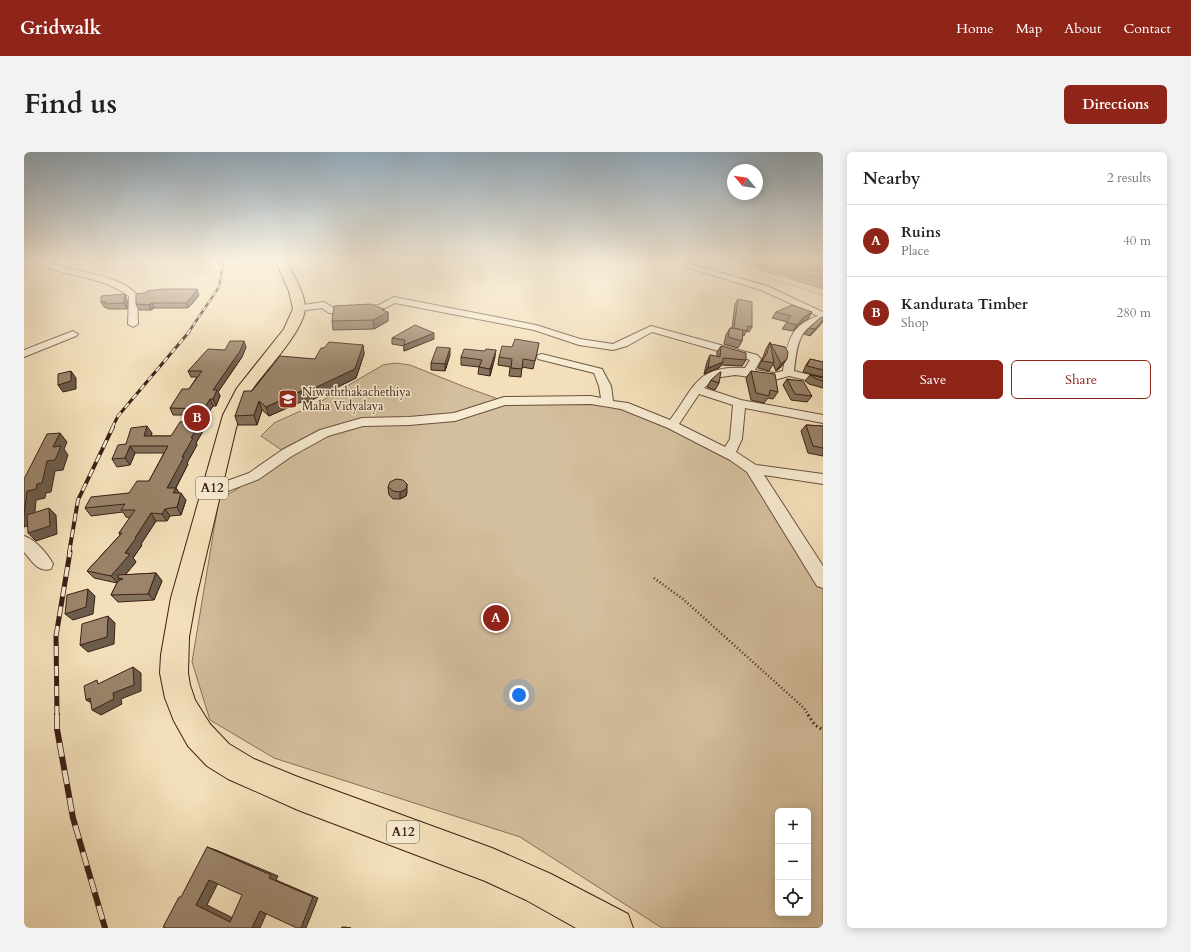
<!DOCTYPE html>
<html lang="en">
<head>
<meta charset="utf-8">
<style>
	:root { --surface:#fff; --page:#f2f2f2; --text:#202124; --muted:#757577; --line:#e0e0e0; --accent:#8f2418 }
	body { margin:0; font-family:Cardo,serif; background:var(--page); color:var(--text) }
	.controls { position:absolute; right:12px; bottom:12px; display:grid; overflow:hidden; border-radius:6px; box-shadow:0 2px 10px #0003 }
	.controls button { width:36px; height:36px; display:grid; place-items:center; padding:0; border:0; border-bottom:1px solid var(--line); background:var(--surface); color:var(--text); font:20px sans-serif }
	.compass { position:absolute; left:703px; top:12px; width:36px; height:36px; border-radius:50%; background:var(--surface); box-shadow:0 2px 10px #0003; rotate:299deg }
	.you { position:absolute; left:495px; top:543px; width:14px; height:14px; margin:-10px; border:3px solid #fff; border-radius:50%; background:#1a73e8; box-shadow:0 0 0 6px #1a73e833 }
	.badge { display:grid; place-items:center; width:26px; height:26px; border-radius:50%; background:var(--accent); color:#fff; font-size:13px; font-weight:700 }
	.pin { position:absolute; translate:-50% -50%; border:2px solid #fff; box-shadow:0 1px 4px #0006 }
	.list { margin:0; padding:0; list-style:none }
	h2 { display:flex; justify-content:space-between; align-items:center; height:52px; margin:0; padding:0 16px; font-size:17px }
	h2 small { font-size:13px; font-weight:400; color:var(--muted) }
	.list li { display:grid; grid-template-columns:26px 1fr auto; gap:12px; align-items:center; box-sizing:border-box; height:72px; padding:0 16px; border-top:1px solid var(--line) }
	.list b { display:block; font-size:15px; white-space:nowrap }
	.list p { margin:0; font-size:13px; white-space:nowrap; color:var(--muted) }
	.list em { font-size:13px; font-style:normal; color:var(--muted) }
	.actions { display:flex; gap:8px; padding:12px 16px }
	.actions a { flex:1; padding:9px 0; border:1px solid var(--accent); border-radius:6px; text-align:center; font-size:14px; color:var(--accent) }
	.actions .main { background:var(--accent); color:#fff }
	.icon { flex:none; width:22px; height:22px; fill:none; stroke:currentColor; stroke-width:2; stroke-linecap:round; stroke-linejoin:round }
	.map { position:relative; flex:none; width:799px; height:776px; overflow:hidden; border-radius:6px }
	header { display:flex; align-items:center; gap:24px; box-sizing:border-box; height:56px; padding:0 20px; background:var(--accent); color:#fff }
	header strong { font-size:19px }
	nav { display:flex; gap:22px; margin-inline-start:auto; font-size:14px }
	.intro { display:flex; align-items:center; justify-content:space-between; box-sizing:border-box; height:96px; padding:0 24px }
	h1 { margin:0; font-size:28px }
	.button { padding:10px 18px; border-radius:6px; background:var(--accent); color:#fff; font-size:14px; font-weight:700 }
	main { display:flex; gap:24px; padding:0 24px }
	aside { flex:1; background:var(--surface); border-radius:6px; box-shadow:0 2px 10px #0003 }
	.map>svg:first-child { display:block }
</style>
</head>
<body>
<header>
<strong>Gridwalk</strong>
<nav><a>Home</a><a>Map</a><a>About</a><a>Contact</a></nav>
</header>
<div class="intro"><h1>Find us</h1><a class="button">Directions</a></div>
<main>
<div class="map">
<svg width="799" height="776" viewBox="0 0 799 776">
	<rect width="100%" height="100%" fill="#f3e0ba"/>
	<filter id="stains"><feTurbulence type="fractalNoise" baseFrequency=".005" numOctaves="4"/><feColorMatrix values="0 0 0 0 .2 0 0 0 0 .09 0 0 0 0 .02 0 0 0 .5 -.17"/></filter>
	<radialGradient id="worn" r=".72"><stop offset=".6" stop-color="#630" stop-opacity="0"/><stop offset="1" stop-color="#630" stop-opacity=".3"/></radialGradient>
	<path fill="#d4bf9e" stroke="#88705a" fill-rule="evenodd" d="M371,211L386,213L441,235L480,249L567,248L600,254L728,317L799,429V776H638L496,685L250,606L186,568L168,510L195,347L212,338L262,301L237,284L250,271L294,251L359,213ZM754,659H784V761H754Z"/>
	<polygon fill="#b59f82" stroke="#856c57" points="701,107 799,107 799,137 712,110"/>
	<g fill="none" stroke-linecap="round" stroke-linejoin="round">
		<g stroke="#78604c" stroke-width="1">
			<polyline points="715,107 799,133"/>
			<polyline points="732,107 799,128"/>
			<polyline points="752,107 799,122"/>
		</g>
		<g stroke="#6a503f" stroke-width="2">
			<g id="minor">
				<path d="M10,107C21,107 30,112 40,115C63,122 97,124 113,143L114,172L109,175L104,172L105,144C96,138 87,133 77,130C61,124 21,119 10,107Z"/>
				<path d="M636,107H648L743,134L799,160V168C773,176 773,196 770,219L799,226V232L765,224L750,228L711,223L691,226L680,236L717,248L799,263V271L721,256L718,287L712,300L732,313L799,322V332L740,323L799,414V436L793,434L723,320L706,308L644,276L597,257L567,252L481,253L431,269L385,273L339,274L304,284L268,304L235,327L186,346L181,345L179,341L181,337L225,321L258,298L296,278L338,266L385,265L430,261L480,245L567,244L577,246L575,234L570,221L514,207L513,205L514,203L518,202L578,217L587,234L589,249L604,251L646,268C671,235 672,213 721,216L726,208L628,180L603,194L589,198L555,193L510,178L371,151L357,158L315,162L305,161L298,156L275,159L272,158L271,156L272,154L300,150L310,156H315L355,153L370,145L512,173L556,187L589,192L627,174L733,203L737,207L731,218L750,221L759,219C763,193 765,173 794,164L737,138ZM675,242L709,253L706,287L701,295L655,272Z"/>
				<polygon points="49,179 54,182 52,184 0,205 0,198"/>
				<path d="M0,384C11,387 24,402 29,412L27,417C14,421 8,409 0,400Z"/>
			</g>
		</g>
		<g stroke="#3c2016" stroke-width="2">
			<path id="highway" d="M251,107H261C268,122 280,138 281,155C282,177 240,220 227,239C220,250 216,263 212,276L172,446L165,485L164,521L166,533L171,548L186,572L205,592L230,607L274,625L468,696L527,722L604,762L609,776H552L502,748L461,729L274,658L204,627L183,614L164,594L150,569L141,546L136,521L137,503L147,446L199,263L213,236L260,177L269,157L265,139Z"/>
		</g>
		<polyline stroke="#3c2016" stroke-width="1" stroke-dasharray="0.5 1" stroke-linecap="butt" points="684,107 799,143"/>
		<polyline stroke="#3c2016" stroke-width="2.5" stroke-dasharray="1 2.5" stroke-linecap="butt" points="630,426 659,447 780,556 785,564"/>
		<polyline stroke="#3c2016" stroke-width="3" stroke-dasharray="1.5 3" stroke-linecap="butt" points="784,563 791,573 799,578"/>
		<use href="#minor" fill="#f7ebd2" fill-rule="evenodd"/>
		<use href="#highway" fill="#f3e0ba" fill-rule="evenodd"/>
		<g stroke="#3c2016" stroke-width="2.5">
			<polyline id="rail-far4" points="164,181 195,135 200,107"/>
		</g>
		<g stroke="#3c2016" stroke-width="3">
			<polyline id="rail-far3" points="88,276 94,264 165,180"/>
		</g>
		<g stroke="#3c2016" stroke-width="4">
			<polyline id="rail-far2" points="45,401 54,348 89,275"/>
		</g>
		<g stroke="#3c2016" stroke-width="5">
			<polyline id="rail-far1" points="33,564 32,484 46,400"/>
		</g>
		<g stroke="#3c2016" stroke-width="6">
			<polyline id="rail" points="33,563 33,577 49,666 81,776"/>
		</g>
		<use href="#rail-far4" stroke="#f7ebd2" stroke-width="1.5" stroke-dasharray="4.5" stroke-linecap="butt"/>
		<use href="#rail-far3" stroke="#f7ebd2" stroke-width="2" stroke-dasharray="6" stroke-linecap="butt"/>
		<use href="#rail-far2" stroke="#f7ebd2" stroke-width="2.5" stroke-dasharray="8" stroke-linecap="butt"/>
		<use href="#rail-far1" stroke="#f7ebd2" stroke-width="3.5" stroke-dasharray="10" stroke-linecap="butt"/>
		<use href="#rail" stroke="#f7ebd2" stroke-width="4.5" stroke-dasharray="14" stroke-linecap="butt"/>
	</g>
	<g fill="#85725c" stroke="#3c2016">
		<polygon points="175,143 169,151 164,156 130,156 127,158 115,158 112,152"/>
		<polygon points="714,147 728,175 725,180 722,179 720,184 718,183 718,189 714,196 700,192 702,183 706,176 708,176 711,152"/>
		<polygon points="103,148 103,157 84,157 83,156 80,155 77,150"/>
		<polygon points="360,159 364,160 364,169 350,177 309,178 308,169"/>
		<polygon points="752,160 788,160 784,167 776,172 769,179 758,177 763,170 748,166"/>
		<polygon points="799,165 799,169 797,172 786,184 780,182 785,176"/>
		<polygon points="368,186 410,187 380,199 380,194 368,192"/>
		<polygon points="746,190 746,192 761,195 758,214 752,219 749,212 745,219 734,216 738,208 742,197"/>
		<polygon points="515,191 509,217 498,215 497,225 485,224 486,215 474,213 475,205 488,195"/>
		<polygon points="339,193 340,202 332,226 282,251 279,249 245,264 238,258 233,273 214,273 211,264 228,239 291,207 300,196"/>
		<polygon points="697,194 722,208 718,214 697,213 695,216 680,222 683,210 686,203 693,205 693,200"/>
		<polygon points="222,195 218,205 194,240 196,244 192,254 189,254 183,263 149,263 146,256 165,237 173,225 167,225 164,219 201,198"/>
		<polygon points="426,203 421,219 407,218 407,211"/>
		<polygon points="437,205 471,205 466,224 454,222 455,215 437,213"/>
		<polygon points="786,207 799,210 799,225 779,220 782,213"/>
		<polygon points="727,219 754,240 749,247 744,246 740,251 727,248 722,226"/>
		<polygon points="786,223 799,226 799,236 785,232 781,229"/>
		<polygon points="763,227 788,244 783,250 767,248 759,233"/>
		<polygon points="687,228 695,231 691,238 683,235"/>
		<polygon points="172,268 174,272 175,272 179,279 172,291 173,293 163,311 164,312 152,336 155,341 162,348 157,363 146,364 143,369 132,369 117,392 118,393 109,406 112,410 101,423 132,421 138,429 130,448 94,450 87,443 93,431 70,426 63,419 96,383 95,381 106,366 102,365 99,360 67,364 61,356 105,341 125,329 140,301 111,301 106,313 93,315 88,307 102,292 128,281 127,284 147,284"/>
		<polygon points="782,273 799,274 799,304 784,301 777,279"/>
		<polygon points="364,335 383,340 382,344 376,347 369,347 365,343"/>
		<polygon points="318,775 321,775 327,776 317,776"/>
	</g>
	<g fill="#6c5c4b" stroke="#3c2016">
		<polygon points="173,137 175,143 169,151 164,156 162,151"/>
		<polygon points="101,142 103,148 103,157 100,151"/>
		<polygon points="128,151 130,156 127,158 125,153"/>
		<polygon points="360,157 361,162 364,160 364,169 350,177 349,168 358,158"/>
		<polygon points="788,160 784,167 776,172 769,179 773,173 780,165"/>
		<polygon points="799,168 797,172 786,184 791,177"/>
		<polygon points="410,181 410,187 380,199 380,193"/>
		<polygon points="220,189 222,195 218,205 194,240 196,244 192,254 189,247 189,238"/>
		<polygon points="339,193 340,202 332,226 282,251 280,241"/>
		<polygon points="426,196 426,203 421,219 421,212"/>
		<polygon points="472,198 471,205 466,224 466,217"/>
		<polygon points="763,207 758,214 752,219 757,212"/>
		<polygon points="699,210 695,216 680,222 684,216"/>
		<polygon points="47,219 52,226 52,237 39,240 34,233"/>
		<polygon points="277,239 279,249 245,264 242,255"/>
		<polygon points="186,247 189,254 183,263 180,257"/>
		<polygon points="235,249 238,258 233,273 230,263"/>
		<polygon points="172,268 175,273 175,272 179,279 172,291 173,293 163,311 164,312 148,343 143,336 158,305 167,286 170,271"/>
		<polygon points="123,274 128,281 125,292 120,284"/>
		<polygon points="36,281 43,290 40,297 44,303 39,318 31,319 27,340 22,341 21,346 12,348 10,372 0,375 0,363 3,339 13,332 29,295"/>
		<polygon points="106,294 111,301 106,313 101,306"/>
		<polygon points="383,332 383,340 382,344 376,347 376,340"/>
		<polygon points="152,336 157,343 149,341"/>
		<polygon points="157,341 162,348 157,363 153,355"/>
		<polygon points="25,356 32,363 33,382 12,389 4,381"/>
		<polygon points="141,357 146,364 143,369 138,362"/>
		<polygon points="127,361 132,369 117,392 118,393 109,406 112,410 98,427 94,426 96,429 94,431 87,424 111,386"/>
		<polygon points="132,421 138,429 130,448 124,442"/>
		<polygon points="64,437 71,444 69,462 49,468 41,462"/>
		<polygon points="84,464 91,471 90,492 64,500 56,493"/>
		<polygon points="109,515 117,521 117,539 97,547 98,552 77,563 68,558 89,541"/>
		<polygon points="66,546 71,553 62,548"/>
		<polygon points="183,695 192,698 254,724 252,728 294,746 282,776 277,776 245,726"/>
		<polygon points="185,728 195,729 183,753 215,769 206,770 172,753"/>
		<polygon points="244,758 236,776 228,776 236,759"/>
	</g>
	<g fill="#9b846b" stroke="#3c2016" fill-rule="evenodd">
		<polygon points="139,137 173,137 167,146 162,151 128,151 125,153 112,152 112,142 121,141 123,139"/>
		<polygon points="101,142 100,151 81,152 82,150 77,150 77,144"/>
		<polygon points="714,147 728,150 728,175 724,174 723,179 710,176"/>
		<polygon points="346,152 360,157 358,158 364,160 349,168 308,169 310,154"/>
		<polygon points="768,153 788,160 780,165 773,173 762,170 767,164 752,160"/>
		<polygon points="799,165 799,168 791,177 785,176 796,166"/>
		<polygon points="391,173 410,181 380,193 381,188 368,186"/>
		<polygon points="706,176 719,178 718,189 704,185"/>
		<polygon points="491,187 515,191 511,209 499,207 498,217 487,216 488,207 475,205 478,194 488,195"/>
		<polygon points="206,189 220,189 216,199 189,238 193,238 189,247 186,247 180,257 146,256 158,237 165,237 178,219 164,219 184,197 201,198"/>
		<polygon points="305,190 339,193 331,217 280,241 277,239 242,255 235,249 230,263 211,264 220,239 228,239 256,204 291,207 297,196 300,196"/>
		<polygon points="746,190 750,211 738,209 743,201"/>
		<polygon points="747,192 761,195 764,200 763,207 757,212"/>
		<polygon points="697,194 722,201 722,208 699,206 699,210 684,216 686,203 696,205"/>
		<polygon points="413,195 426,196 421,212 407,211"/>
		<polygon points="440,197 461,199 462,197 472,198 466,217 455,215 458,208 437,205"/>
		<polygon points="786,207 799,210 799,218 783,214"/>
		<polygon points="47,219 47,229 34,233 34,222"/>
		<polygon points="727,219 751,222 754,240 746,238 745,244 732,241"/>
		<polygon points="696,220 697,220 695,231 687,228"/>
		<polygon points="786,223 799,226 799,229 790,226"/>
		<polygon points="763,227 779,229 788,244 771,242"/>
		<polygon points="172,268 170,271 175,272 167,286 169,286 158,305 160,305 143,336 152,336 149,341 157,341 153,355 141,357 138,362 127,361 111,386 112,386 101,401 106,402 87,424 63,419 98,381 95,381 111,358 97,358 101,352 61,356 67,345 105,341 113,329 125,329 144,294 106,294 101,306 88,307 94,293 102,292 107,276 123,274 120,284 147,284 156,270"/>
		<polygon points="782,273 799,274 799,296 789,294"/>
		<polygon points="36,281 29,295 37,294 31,308 23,309 18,331 13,332 12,337 3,339 0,363 0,327 23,282"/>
		<polygon points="372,327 379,328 383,332 382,337 376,340 369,339 364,335 366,330"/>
		<polygon points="25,356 26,374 4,381 3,363"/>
		<polygon points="132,421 124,442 87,443 94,429 99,427 94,426 94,423"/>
		<polygon points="64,437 62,455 41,462 43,443"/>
		<polygon points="84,464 83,485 56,493 58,472"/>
		<polygon points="109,515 110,533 89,541 90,547 68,558 66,546 62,548 60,534 73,528 74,532"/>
		<path d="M183,695L247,723L245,726L289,745L277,776H273L236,759L228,776H142L139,775L155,745H157ZM185,728L218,743L206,770L172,753Z"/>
	</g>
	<linearGradient id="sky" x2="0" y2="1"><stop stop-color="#93acbf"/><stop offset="0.5" stop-color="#faf1e0"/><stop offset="1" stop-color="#faf1e0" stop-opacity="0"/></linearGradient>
	<rect width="799" height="216" fill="url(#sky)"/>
	<defs>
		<g id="school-square" transform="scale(1)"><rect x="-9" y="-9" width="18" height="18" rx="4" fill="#8f2418" stroke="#f7ebd2"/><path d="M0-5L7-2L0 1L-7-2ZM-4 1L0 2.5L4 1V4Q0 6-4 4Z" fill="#fff"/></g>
	</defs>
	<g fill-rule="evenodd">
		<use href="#school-square" x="264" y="247"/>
	</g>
	<g text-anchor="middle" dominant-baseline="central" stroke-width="3" stroke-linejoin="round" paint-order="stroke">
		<g font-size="12" fill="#3c2016" stroke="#f7ebd2" text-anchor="start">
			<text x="278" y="240">Niwaththakachethiya<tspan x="278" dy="14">Maha Vidyalaya</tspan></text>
		</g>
		<g fill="#f7ebd2" stroke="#745d4e" stroke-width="1">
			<rect x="172" y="325" width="32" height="22" rx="3"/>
			<rect x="363" y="669" width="32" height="22" rx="3"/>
		</g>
		<g font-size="13" font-weight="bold" fill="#3c2016">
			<text x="188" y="336">A12</text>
			<text x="379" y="680">A12</text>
		</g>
	</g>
	<rect width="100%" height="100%" filter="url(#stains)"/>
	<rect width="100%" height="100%" fill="url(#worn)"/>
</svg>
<div class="controls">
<button>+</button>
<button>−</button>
<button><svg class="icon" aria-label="locate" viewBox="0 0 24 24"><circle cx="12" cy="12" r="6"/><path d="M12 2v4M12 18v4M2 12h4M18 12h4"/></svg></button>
</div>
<svg class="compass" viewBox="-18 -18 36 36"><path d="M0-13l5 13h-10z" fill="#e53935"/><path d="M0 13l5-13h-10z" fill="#757577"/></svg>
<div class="you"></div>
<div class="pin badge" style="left:472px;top:466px">A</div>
<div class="pin badge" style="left:173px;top:266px">B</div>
</div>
<aside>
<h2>Nearby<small>2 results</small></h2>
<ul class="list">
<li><span class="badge">A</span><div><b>Ruins</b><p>Place</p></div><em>40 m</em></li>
<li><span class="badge">B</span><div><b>Kandurata Timber</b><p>Shop</p></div><em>280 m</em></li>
</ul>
<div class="actions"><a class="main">Save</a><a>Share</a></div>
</aside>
</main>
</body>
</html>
